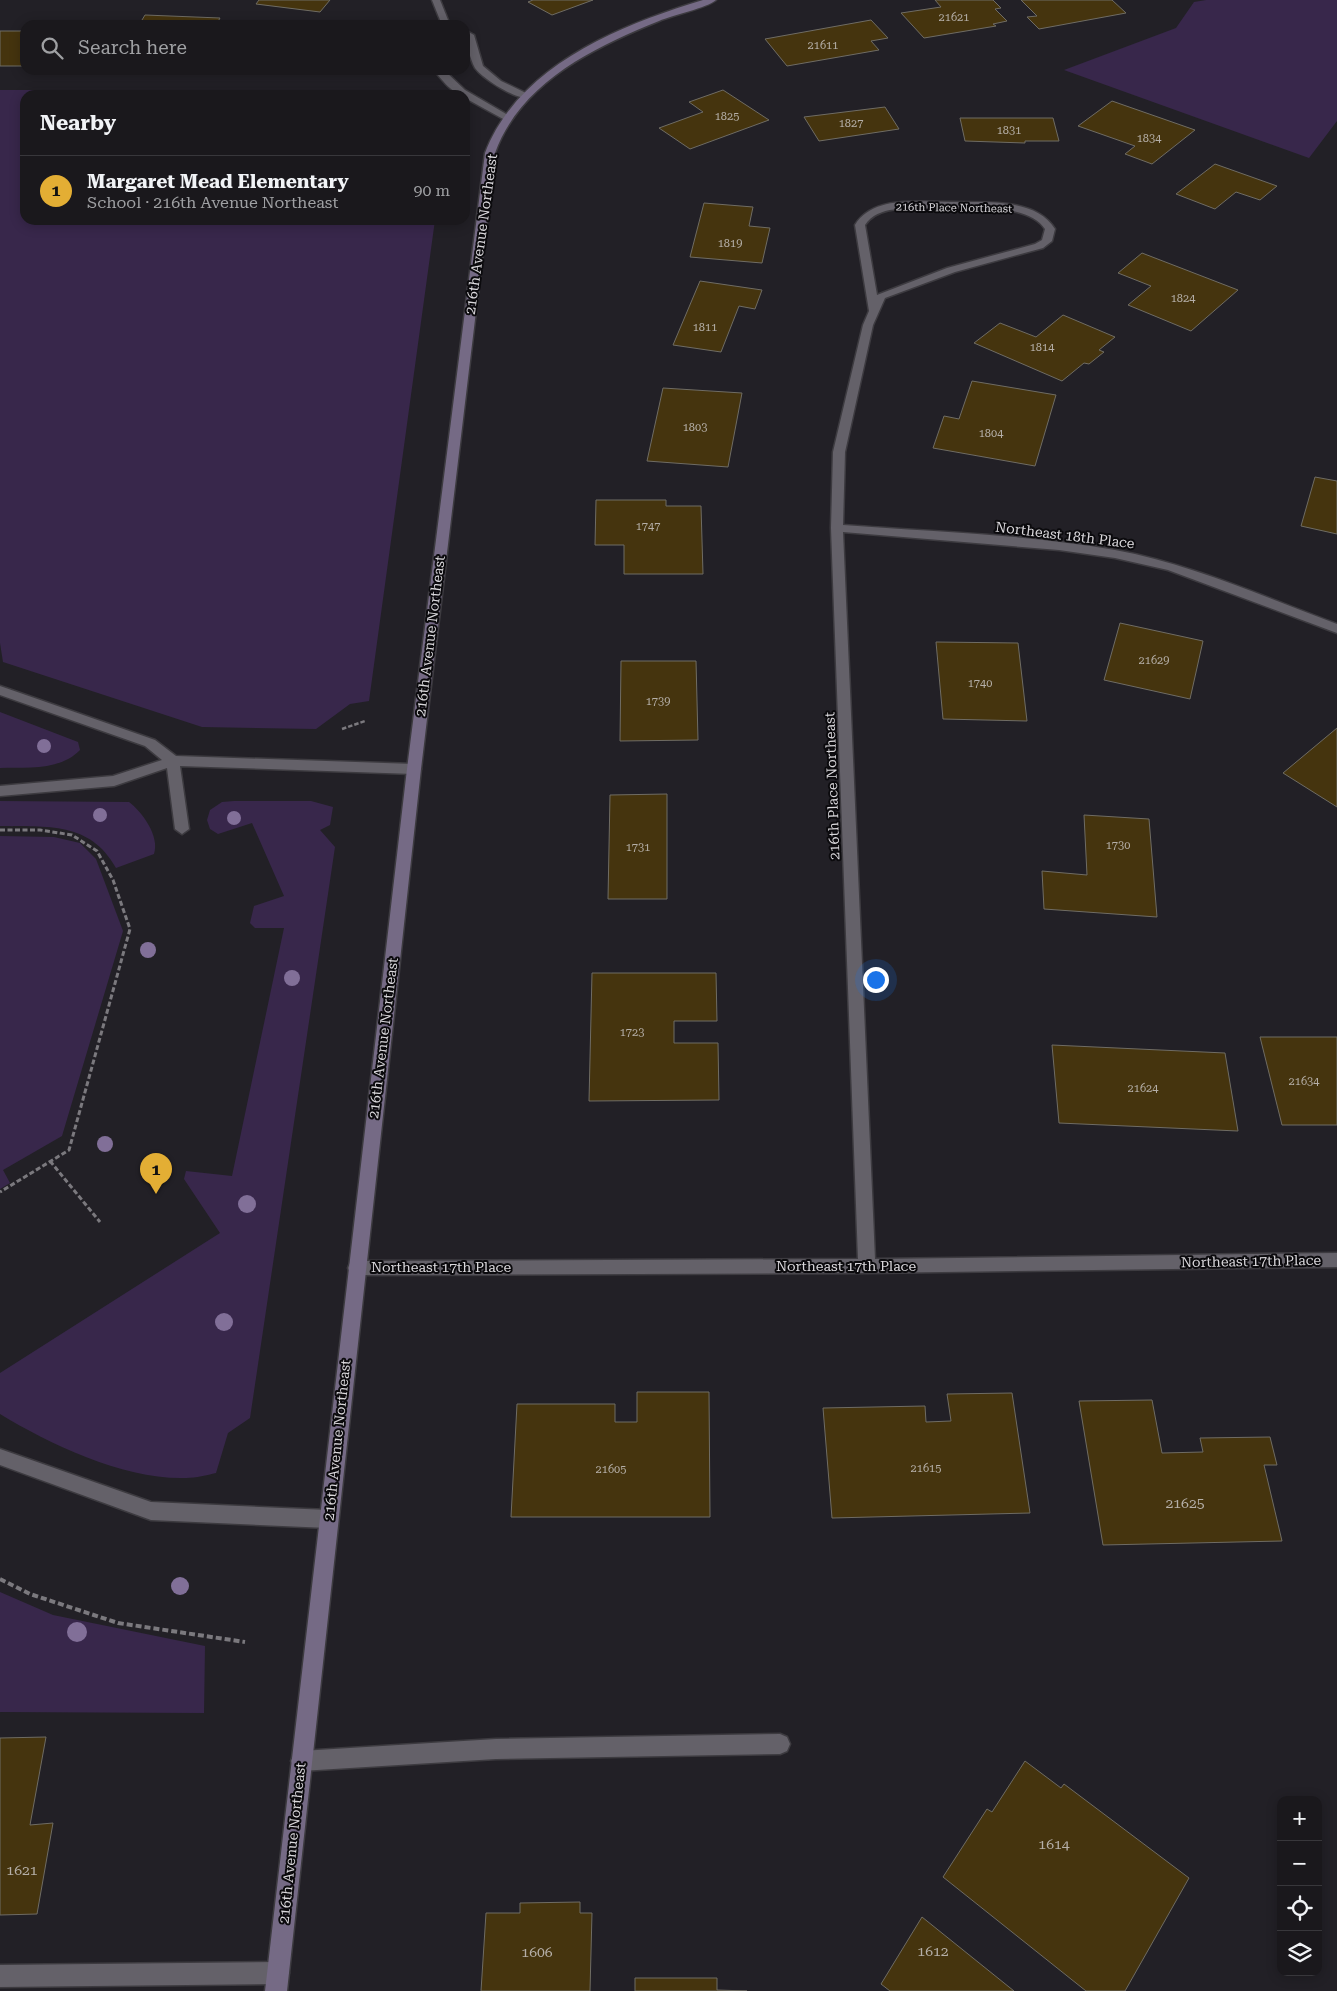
<!DOCTYPE html>
<html lang="en">
<head>
<meta charset="utf-8">
<style>
	:root { --surface:#1a181c; --page:#232125; --text:#f1f3f6; --muted:#9fa0a3; --line:#38373b; --accent:#e3ae34 }
	body { margin:0; font-family:"Roboto Serif",serif; background:var(--page); color:var(--text) }
	.controls { position:absolute; right:15px; bottom:15px; display:grid; overflow:hidden; border-radius:10px; box-shadow:0 2px 12px #0003 }
	.controls button { width:45px; height:45px; display:grid; place-items:center; padding:0; border:0; border-bottom:1px solid var(--line); background:var(--surface); color:var(--text); font:25px sans-serif }
	.you { position:absolute; left:875px; top:979px; width:18px; height:18px; margin:-12px; border:4px solid #fff; border-radius:50%; background:#1a73e8; box-shadow:0 0 0 8px #1a73e833 }
	.badge { display:grid; place-items:center; width:32px; height:32px; border-radius:50%; background:var(--accent); color:#111; font-size:16px; font-weight:700 }
	.pin { position:absolute; translate:-50% -41px; filter:drop-shadow(0 1px 2px #0008) }
	.pin::after { content:''; position:absolute; top:26px; width:18px; height:15px; background:inherit; clip-path:polygon(0 0,100% 0,50% 100%) }
	.list { margin:0; padding:0; list-style:none }
	h2 { display:flex; justify-content:space-between; align-items:center; height:65px; margin:0; padding:0 20px; font-size:21px }
	h2 small { font-size:16px; font-weight:400; color:var(--muted) }
	.list li { display:grid; grid-template-columns:32px 1fr auto; gap:15px; align-items:center; box-sizing:border-box; height:70px; padding:0 20px; border-top:1px solid var(--line) }
	.list b { display:block; font-size:19px; white-space:nowrap }
	.list p { margin:0; font-size:16px; white-space:nowrap; color:var(--muted) }
	.list em { font-size:16px; font-style:normal; color:var(--muted) }
	.icon { flex:none; width:28px; height:28px; fill:none; stroke:currentColor; stroke-width:2; stroke-linecap:round; stroke-linejoin:round }
	.map { position:relative; flex:none; width:1337px; height:1991px; overflow:hidden }
	.search { position:absolute; background:var(--surface); box-shadow:0 2px 12px #0003; left:20px; top:20px; width:450px; height:55px; display:flex; align-items:center; gap:12px; box-sizing:border-box; padding:0 18px; border-radius:15px; color:var(--muted); font-size:19px }
	.panel { position:absolute; background:var(--surface); box-shadow:0 2px 12px #0003; left:20px; top:90px; width:450px; height:135px; border-radius:15px }
	.map>svg:first-child { display:block }
</style>
</head>
<body>
<div class="map">
<svg width="1337" height="1991" viewBox="0 0 1337 1991">
	<rect width="100%" height="100%" fill="#222026"/>
	<g fill="#38274b">
		<polygon points="1206,0 1337,0 1337,121 1309,158 1064,70 1176,28 1194,2"/>
		<polygon points="0,90 350,90 362,95 25,95 25,220 435,220 369,701 350,704 316,729 202,727 3,662 0,643"/>
		<path d="M0,712L78,742L80,750C60,771 27,767 0,768Z"/>
		<path d="M0,801L129,802C142,812 160,836 154,854L116,868C90,821 47,827 0,826Z"/>
		<path d="M234,801H311L333,807L330,825L320,830L335,847L250,1418L228,1433L216,1473C207,1475 196,1478 186,1478C125,1480 51,1445 0,1414V1373L220,1233L184,1179L186,1171L232,1176L284,928H255L250,923L254,906L284,896L252,823L218,834L210,829L207,820L210,810L222,802Z"/>
		<polygon points="0,836 54,837 80,843 96,859 123,931 62,1136 3,1170 10,1183 0,1189"/>
		<polygon points="0,1592 53,1615 205,1646 204,1713 0,1712"/>
	</g>
	<g fill="#45340e" stroke="#6f6c64">
		<polygon points="259,0 330,0 320,12 256,4"/>
		<polygon points="533,0 593,0 552,15 528,2"/>
		<polygon points="935,0 993,0 1001,8 995,9 1007,21 993,24 996,26 924,38 901,13 941,7"/>
		<polygon points="1021,0 1112,0 1126,13 1039,29 1027,17 1037,16"/>
		<polygon points="145,15 220,18 216,25 139,25"/>
		<polygon points="871,20 888,38 871,41 879,50 787,66 765,39"/>
		<rect x="0" y="31" width="25" height="35"/>
		<polygon points="723,90 769,120 690,149 659,128 703,112 689,102"/>
		<polygon points="1112,101 1195,130 1152,164 1125,154 1135,146 1078,126"/>
		<polygon points="885,107 899,129 819,141 804,117"/>
		<polygon points="960,118 1053,118 1059,141 1025,141 1025,143 965,141"/>
		<polygon points="1215,164 1277,186 1260,200 1236,192 1215,209 1176,194"/>
		<polygon points="704,203 753,207 749,226 770,228 762,263 690,257"/>
		<polygon points="1142,253 1238,290 1191,331 1128,305 1151,286 1118,273"/>
		<polygon points="700,281 762,290 755,309 739,306 721,352 673,345"/>
		<polygon points="1063,315 1115,337 1099,350 1104,352 1089,364 1084,363 1062,381 974,343 1000,323 1036,337"/>
		<polygon points="972,381 1056,395 1035,466 933,448 944,416 959,419"/>
		<polygon points="663,388 742,393 728,467 647,461"/>
		<polygon points="1315,477 1337,481 1337,534 1301,526"/>
		<polygon points="596,500 666,500 666,506 701,506 703,574 624,574 624,545 595,545"/>
		<polygon points="1120,623 1203,641 1190,699 1104,680"/>
		<polygon points="936,642 1018,643 1027,721 943,719"/>
		<polygon points="621,661 696,661 698,740 620,741"/>
		<polygon points="1337,728 1337,807 1283,773"/>
		<polygon points="667,794 667,899 608,899 610,795"/>
		<polygon points="1084,815 1149,819 1157,917 1044,909 1042,871 1087,875"/>
		<polygon points="592,973 716,973 717,1021 674,1021 674,1043 718,1043 719,1100 589,1101"/>
		<polygon points="1260,1037 1337,1037 1337,1125 1282,1125"/>
		<polygon points="1052,1045 1225,1053 1238,1131 1059,1123"/>
		<polygon points="637,1392 709,1392 710,1517 511,1517 517,1404 615,1404 615,1422 637,1422"/>
		<polygon points="1012,1393 1030,1513 832,1518 823,1408 925,1406 926,1422 951,1421 947,1394"/>
		<polygon points="1152,1400 1162,1453 1203,1452 1200,1438 1270,1437 1277,1465 1264,1465 1282,1541 1103,1545 1079,1401"/>
		<polygon points="46,1737 30,1825 53,1823 37,1914 0,1915 0,1738"/>
		<polygon points="1025,1761 1061,1788 1064,1784 1189,1878 1125,1991 1086,1991 943,1877 987,1809 992,1812"/>
		<polygon points="580,1902 580,1913 592,1913 590,1991 481,1991 486,1913 520,1913 520,1903"/>
		<polygon points="922,1917 1014,1991 890,1991 881,1984"/>
		<polygon points="635,1978 717,1978 717,1990 747,1991 635,1991"/>
	</g>
	<g fill="none" stroke-linecap="round" stroke-linejoin="round">
		<g stroke="#3d3b40" stroke-width="3">
			<g id="lane">
				<polygon points="0,686 155,740 176,756 414,764 421,769 414,774 180,766 189,829 182,834 175,829 167,768 114,786 0,796 0,786 113,776 162,760 145,746 0,695"/>
				<polygon points="0,1449 151,1502 328,1510 334,1513 337,1519 334,1525 328,1528 151,1520 0,1465"/>
				<polygon points="780,1734 787,1737 790,1744 787,1751 780,1754 496,1759 301,1771 294,1768 291,1761 294,1754 301,1751 496,1739"/>
				<polygon points="278,1962 285,1966 289,1973 285,1980 278,1984 0,1987 0,1965"/>
			</g>
		</g>
		<g stroke="#3d3b40" stroke-width="3">
			<g id="street">
				<polygon points="432,0 440,0 450,25 442,25"/>
				<path d="M465,30L474,35L483,66L501,81L528,94V98C516,100 482,78 475,68C470,59 465,39 465,30Z"/>
				<path d="M434,70H444L465,90L513,118L505,120L465,98V95C453,95 441,79 434,70Z"/>
				<path d="M951,202C984,203 1035,197 1055,229L1052,241L1043,248L955,272L885,298L873,325L845,452L843,525C933,532 1026,534 1115,550C1191,564 1264,597 1337,624V633L1168,570L1115,558L1059,550L843,532L875,1259L1337,1253V1267L867,1273L356,1275L350,1273L348,1268L350,1263L356,1261L858,1259L831,528L833,452L863,325L869,311L855,225C873,195 920,202 951,202ZM928,208C959,208 1027,201 1045,229L1042,240L1035,244L947,268L877,295L865,225C878,205 908,209 928,208Z"/>
			</g>
		</g>
		<g stroke="#3d3b40" stroke-width="3">
			<path id="secondary" d="M703,0H716C707,8 673,15 659,21C594,47 520,83 495,153L421,769L287,1991H265L407,769L485,153C518,66 620,25 703,0Z"/>
		</g>
		<polyline stroke="#7b797e" stroke-width="2.5" stroke-dasharray="4.5 2" stroke-linecap="butt" points="342,729 365,721"/>
		<g stroke="#7b797e" stroke-width="3" stroke-dasharray="5 2.5" stroke-linecap="butt">
			<polyline points="0,830 40,830 72,835 97,851 113,880 130,929 69,1150 0,1192"/>
			<polyline points="50,1161 100,1222"/>
		</g>
		<polyline stroke="#7b797e" stroke-width="4" stroke-dasharray="6 3" stroke-linecap="butt" points="0,1579 30,1594 118,1623 245,1642"/>
		<use href="#lane" fill="#646169" fill-rule="evenodd"/>
		<use href="#street" fill="#646169" fill-rule="evenodd"/>
		<use href="#secondary" fill="#756a85" fill-rule="evenodd"/>
	</g>
	<g fill="#816f98">
		<circle cx="44" cy="746" r="7"/>
		<circle cx="100" cy="815" r="7"/>
		<circle cx="234" cy="818" r="7"/>
		<circle cx="148" cy="950" r="8"/>
		<circle cx="292" cy="978" r="8"/>
		<circle cx="105" cy="1144" r="8"/>
		<circle cx="247" cy="1204" r="9"/>
		<circle cx="224" cy="1322" r="9"/>
		<circle cx="180" cy="1586" r="9"/>
		<circle cx="77" cy="1632" r="10"/>
	</g>
	<g text-anchor="middle" dominant-baseline="central" stroke-width="4" stroke-linejoin="round" paint-order="stroke">
		<g font-size="11" fill="#b5afa8">
			<text x="954" y="17">21621</text>
			<text x="823" y="45">21611</text>
			<text x="727" y="116">1825</text>
			<text x="851" y="123">1827</text>
			<text x="1009" y="130">1831</text>
			<text x="1149" y="138">1834</text>
			<text x="730" y="243">1819</text>
			<text x="1183" y="298">1824</text>
			<text x="705" y="327">1811</text>
			<text x="1042" y="347">1814</text>
			<text x="695" y="427">1803</text>
			<text x="991" y="433">1804</text>
			<text x="648" y="526">1747</text>
			<text x="1154" y="660">21629</text>
			<text x="980" y="683">1740</text>
			<text x="658" y="701">1739</text>
			<text x="1118" y="845">1730</text>
			<text x="638" y="847">1731</text>
			<text x="632" y="1032">1723</text>
			<text x="1304" y="1081">21634</text>
			<text x="1143" y="1088">21624</text>
			<text x="926" y="1468">21615</text>
			<text x="611" y="1469">21605</text>
		</g>
		<g font-size="11" fill="#dad8dc" stroke="#0b0a0d">
			<text transform="translate(954 208) rotate(1)">216th Place Northeast</text>
		</g>
		<g font-size="14" fill="#dad8dc" stroke="#0b0a0d">
			<text transform="translate(481 234) rotate(-82)">216th Avenue Northeast</text>
			<text transform="translate(1065 535) rotate(7)">Northeast 18th Place</text>
			<text transform="translate(430 636) rotate(-83)">216th Avenue Northeast</text>
			<text transform="translate(832 786) rotate(-92)">216th Place Northeast</text>
			<text transform="translate(383 1038) rotate(-83)">216th Avenue Northeast</text>
			<text transform="translate(1251 1261) rotate(-1)">Northeast 17th Place</text>
			<text x="846" y="1266">Northeast 17th Place</text>
			<text x="441" y="1267">Northeast 17th Place</text>
			<text transform="translate(337 1440) rotate(-84)">216th Avenue Northeast</text>
			<text transform="translate(292 1843) rotate(-84)">216th Avenue Northeast</text>
		</g>
		<g font-size="14" fill="#b5afa8">
			<text x="1185" y="1503">21625</text>
			<text x="1054" y="1844">1614</text>
			<text x="22" y="1870">1621</text>
			<text x="933" y="1951">1612</text>
			<text x="537" y="1952">1606</text>
		</g>
	</g>
</svg>
<div class="controls">
<button>+</button>
<button>−</button>
<button><svg class="icon" aria-label="locate" viewBox="0 0 24 24"><circle cx="12" cy="12" r="6"/><path d="M12 2v4M12 18v4M2 12h4M18 12h4"/></svg></button>
<button><svg class="icon" aria-label="layers" viewBox="0 0 24 24"><path d="M12 4l9 5-9 5-9-5zM3 14l9 5 9-5"/></svg></button>
</div>
<div class="you"></div>
<div class="pin badge" style="left:156px;top:1194px">1</div>
<div class="search"><svg class="icon" aria-label="search" viewBox="0 0 24 24"><circle cx="10" cy="10" r="6"/><path d="M15 15l6 6"/></svg>Search here</div>
<section class="panel">
<h2>Nearby<small></small></h2>
<ul class="list">
<li><span class="badge">1</span><div><b>Margaret Mead Elementary</b><p>School · 216th Avenue Northeast</p></div><em>90 m</em></li>
</ul>
</section>
</div>
</body>
</html>
